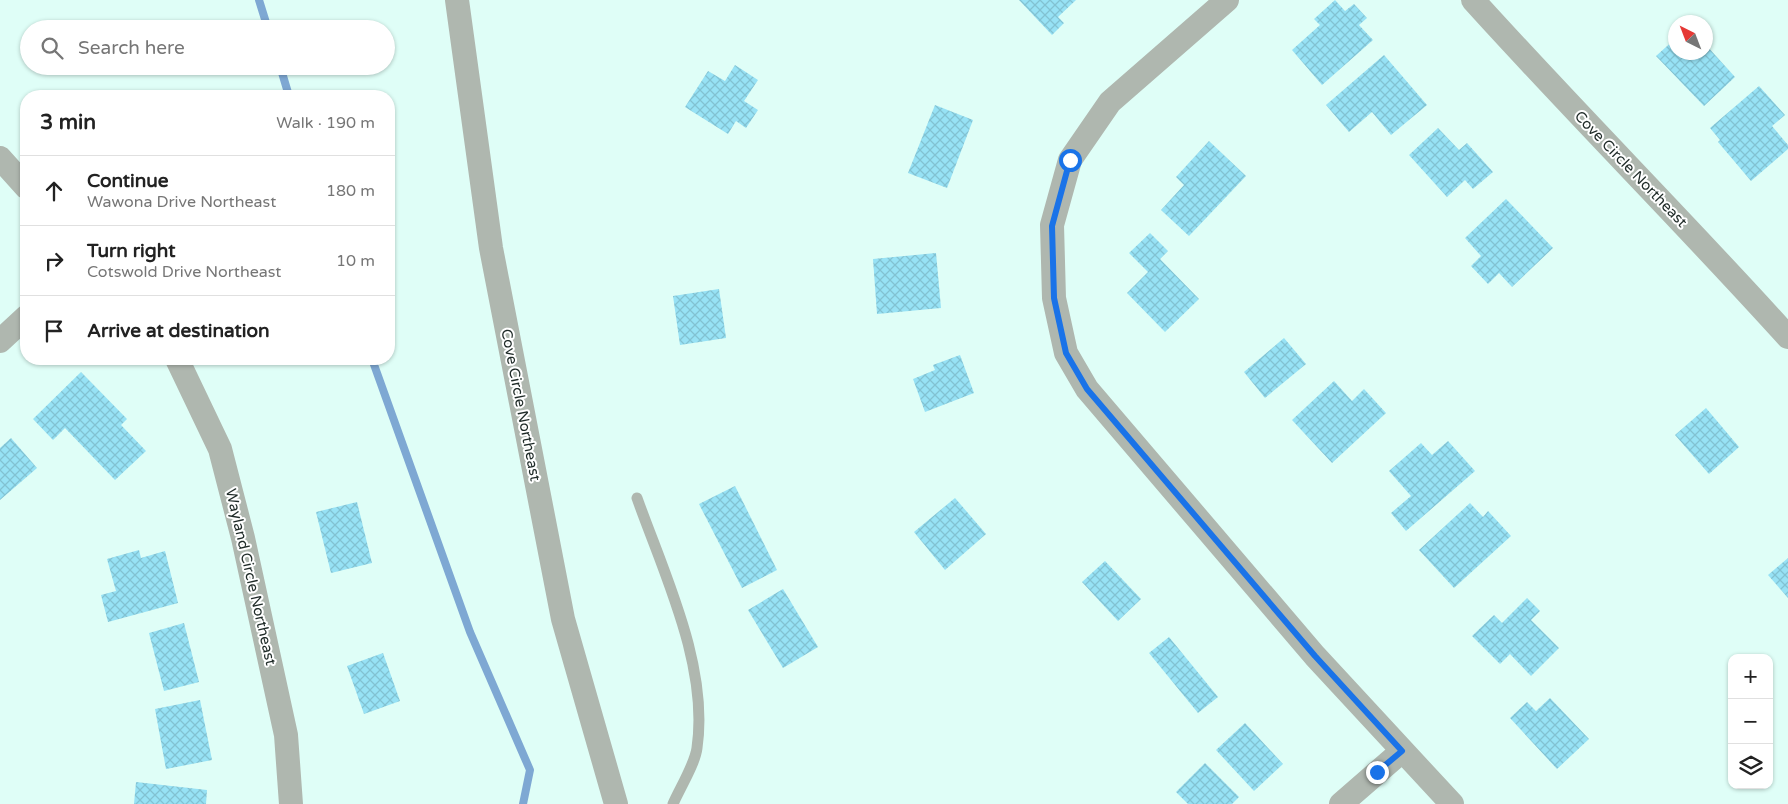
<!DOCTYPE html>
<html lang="en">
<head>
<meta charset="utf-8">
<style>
	:root { --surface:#fff; --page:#f6f6f6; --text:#222; --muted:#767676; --line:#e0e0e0 }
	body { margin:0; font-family:"Varela Round",sans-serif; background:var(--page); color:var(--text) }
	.controls { position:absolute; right:15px; bottom:15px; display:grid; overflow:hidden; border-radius:10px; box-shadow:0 1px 4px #0004 }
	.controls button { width:45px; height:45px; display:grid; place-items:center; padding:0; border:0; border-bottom:1px solid var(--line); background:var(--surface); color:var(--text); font:25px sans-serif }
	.compass { position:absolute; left:1668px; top:15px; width:45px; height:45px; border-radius:50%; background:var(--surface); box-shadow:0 1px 4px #0004; rotate:318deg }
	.stop { position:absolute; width:15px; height:15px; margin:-11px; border:4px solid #1a73e8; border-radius:50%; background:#fff }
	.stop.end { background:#1a73e8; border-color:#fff; box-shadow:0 1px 5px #0008 }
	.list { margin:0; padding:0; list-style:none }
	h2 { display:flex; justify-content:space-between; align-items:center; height:65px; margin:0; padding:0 20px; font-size:21px }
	h2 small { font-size:16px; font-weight:400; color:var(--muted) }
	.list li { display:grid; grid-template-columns:32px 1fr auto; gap:15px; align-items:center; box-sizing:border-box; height:70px; padding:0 20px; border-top:1px solid var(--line) }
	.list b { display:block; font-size:19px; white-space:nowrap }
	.list p { margin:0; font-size:16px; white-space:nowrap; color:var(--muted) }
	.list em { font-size:16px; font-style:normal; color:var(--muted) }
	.icon { flex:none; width:28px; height:28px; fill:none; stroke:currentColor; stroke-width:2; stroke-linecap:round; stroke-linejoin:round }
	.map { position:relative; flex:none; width:1788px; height:804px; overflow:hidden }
	.search { position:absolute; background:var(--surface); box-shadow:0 1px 4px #0004; left:20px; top:20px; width:375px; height:55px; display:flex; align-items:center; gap:12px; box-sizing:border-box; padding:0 18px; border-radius:28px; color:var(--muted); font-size:19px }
	.panel { position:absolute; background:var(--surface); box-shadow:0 1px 4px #0004; left:20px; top:90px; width:375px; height:275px; border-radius:20px }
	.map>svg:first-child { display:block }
</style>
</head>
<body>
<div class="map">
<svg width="1788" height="804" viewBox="0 0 1788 804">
	<defs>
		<pattern id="building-cross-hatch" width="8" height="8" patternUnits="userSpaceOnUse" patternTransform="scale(1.25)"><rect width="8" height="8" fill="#97e2f5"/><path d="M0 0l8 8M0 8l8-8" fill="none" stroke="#82c2d2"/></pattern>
	</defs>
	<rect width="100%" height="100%" fill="#dffef7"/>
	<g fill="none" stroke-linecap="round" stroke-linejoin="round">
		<g stroke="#7ea8d3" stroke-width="8">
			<polyline points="259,0 268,29"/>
			<polyline points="280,66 289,96"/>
			<polyline points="372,359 470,632 530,770 523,804"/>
		</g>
	</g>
	<g fill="url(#building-cross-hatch)">
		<polygon points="1019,0 1076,0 1058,17 1064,23 1052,35"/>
		<polygon points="1335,0 1345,11 1354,4 1367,18 1359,25 1373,40 1322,85 1292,50 1320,25 1314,19"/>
		<polygon points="1676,38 1676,52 1706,52 1706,45 1735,77 1704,106 1656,56"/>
		<polygon points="1384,55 1427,105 1391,135 1372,112 1349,132 1326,105"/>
		<polygon points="735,65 758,80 744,101 758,110 746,128 736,121 728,134 685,107 708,71 725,81"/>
		<polygon points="1759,86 1785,115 1772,126 1788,145 1788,149 1751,181 1718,142 1720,140 1710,128"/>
		<polygon points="935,105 973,120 947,188 908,173"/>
		<polygon points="1438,128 1459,150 1467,143 1493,172 1473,189 1465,180 1447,197 1409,155"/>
		<polygon points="1209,141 1246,176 1189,236 1161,210 1184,185 1176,177"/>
		<polygon points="1506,199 1553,248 1512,287 1499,273 1488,284 1471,266 1481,256 1465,238"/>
		<polygon points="1150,233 1168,251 1160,259 1199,299 1165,332 1127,293 1148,272 1129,253"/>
		<polygon points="936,253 941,308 877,314 873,259"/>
		<polygon points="719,289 726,338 680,345 673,296"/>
		<polygon points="1284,338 1306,364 1265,398 1244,372"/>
		<polygon points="960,355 974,393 925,412 913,379 935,370 933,365"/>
		<polygon points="81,372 127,419 121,425 146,451 115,480 65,428 53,440 33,419"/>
		<polygon points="1334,381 1352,401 1364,389 1386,413 1332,463 1292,420"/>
		<polygon points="1706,408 1739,447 1709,474 1675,435"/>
		<polygon points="11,438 37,468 0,500 0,448"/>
		<polygon points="1448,441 1475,471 1406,531 1391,513 1411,496 1389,471 1421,443 1432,455"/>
		<polygon points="735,486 777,570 742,588 699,504"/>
		<polygon points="955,498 986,534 945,570 914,532"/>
		<polygon points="357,502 372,563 331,573 316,512"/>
		<polygon points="1470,503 1483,517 1488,511 1511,536 1454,588 1419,550"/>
		<polygon points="139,550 141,558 165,551 178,603 108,622 101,595 116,591 107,559"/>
		<polygon points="1788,558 1788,598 1768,575"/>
		<polygon points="1105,561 1141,599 1118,621 1082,582"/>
		<polygon points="783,589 818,647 783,668 748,610"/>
		<polygon points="1527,598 1540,611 1531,620 1559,648 1531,676 1510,654 1500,664 1472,636 1494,615 1502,623"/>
		<polygon points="184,623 199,682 164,691 149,633"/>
		<polygon points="1169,637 1218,697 1198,713 1149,653"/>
		<polygon points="383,653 400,701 364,714 347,666"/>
		<polygon points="1550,698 1589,739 1557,769 1510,718 1527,702 1536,711"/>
		<polygon points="200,700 212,760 166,769 155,709"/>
		<polygon points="1245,723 1283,764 1254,791 1216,750"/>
		<polygon points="1205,763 1239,797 1232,804 1188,804 1176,792"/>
		<polygon points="136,782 207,790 206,804 134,804"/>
	</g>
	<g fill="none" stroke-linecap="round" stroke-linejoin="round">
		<path stroke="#afb7af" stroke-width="11" d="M637,498C664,574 709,666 697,748C695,764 680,788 673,804"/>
		<g stroke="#afb7af" stroke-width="24">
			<polyline points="457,0 491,248 563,619 616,804"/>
			<polyline points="1227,0 1110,102 1070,160 1052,225 1054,298 1066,353 1087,389 1315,656 1452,804"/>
			<path d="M1473,0C1576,114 1685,223 1788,337"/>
			<polyline points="0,158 26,187"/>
			<polyline points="0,341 26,317"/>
			<polyline points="177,359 220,449 243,538 286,735 291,804"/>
			<polyline points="1341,804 1402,751"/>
		</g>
	</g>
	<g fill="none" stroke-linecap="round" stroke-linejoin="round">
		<polyline stroke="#1a73e8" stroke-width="6" points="1070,160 1052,226 1054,298 1066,353 1087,389 1315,656 1402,751 1377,772"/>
	</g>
	<g text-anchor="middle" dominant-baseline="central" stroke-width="4" stroke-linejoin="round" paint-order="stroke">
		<g font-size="15" fill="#1e2a27" stroke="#fff">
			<text transform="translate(1631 169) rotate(46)">Cove Circle Northeast</text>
			<text transform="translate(521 405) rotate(79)">Cove Circle Northeast</text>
			<text transform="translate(251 577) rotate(77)">Wayland Circle Northeast</text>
		</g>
	</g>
</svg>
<div class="controls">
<button>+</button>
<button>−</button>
<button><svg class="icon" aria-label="layers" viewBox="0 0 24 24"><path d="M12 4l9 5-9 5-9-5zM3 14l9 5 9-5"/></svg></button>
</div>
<svg class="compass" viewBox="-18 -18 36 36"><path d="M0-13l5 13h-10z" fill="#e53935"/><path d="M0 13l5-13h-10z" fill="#767676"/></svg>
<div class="stop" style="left:1070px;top:160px"></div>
<div class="stop end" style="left:1377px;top:772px"></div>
<div class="search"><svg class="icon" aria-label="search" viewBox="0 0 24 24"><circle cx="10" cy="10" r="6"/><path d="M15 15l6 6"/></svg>Search here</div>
<section class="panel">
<h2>3 min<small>Walk · 190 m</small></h2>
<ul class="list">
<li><svg class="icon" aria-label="ahead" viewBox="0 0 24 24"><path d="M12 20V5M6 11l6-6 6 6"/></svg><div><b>Continue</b><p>Wawona Drive Northeast</p></div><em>180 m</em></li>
<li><svg class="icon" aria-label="right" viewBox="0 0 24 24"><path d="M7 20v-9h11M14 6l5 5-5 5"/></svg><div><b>Turn right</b><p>Cotswold Drive Northeast</p></div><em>10 m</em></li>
<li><svg class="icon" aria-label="arrive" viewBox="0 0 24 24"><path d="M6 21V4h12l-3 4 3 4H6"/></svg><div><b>Arrive at destination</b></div></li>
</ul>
</section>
</div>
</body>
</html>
